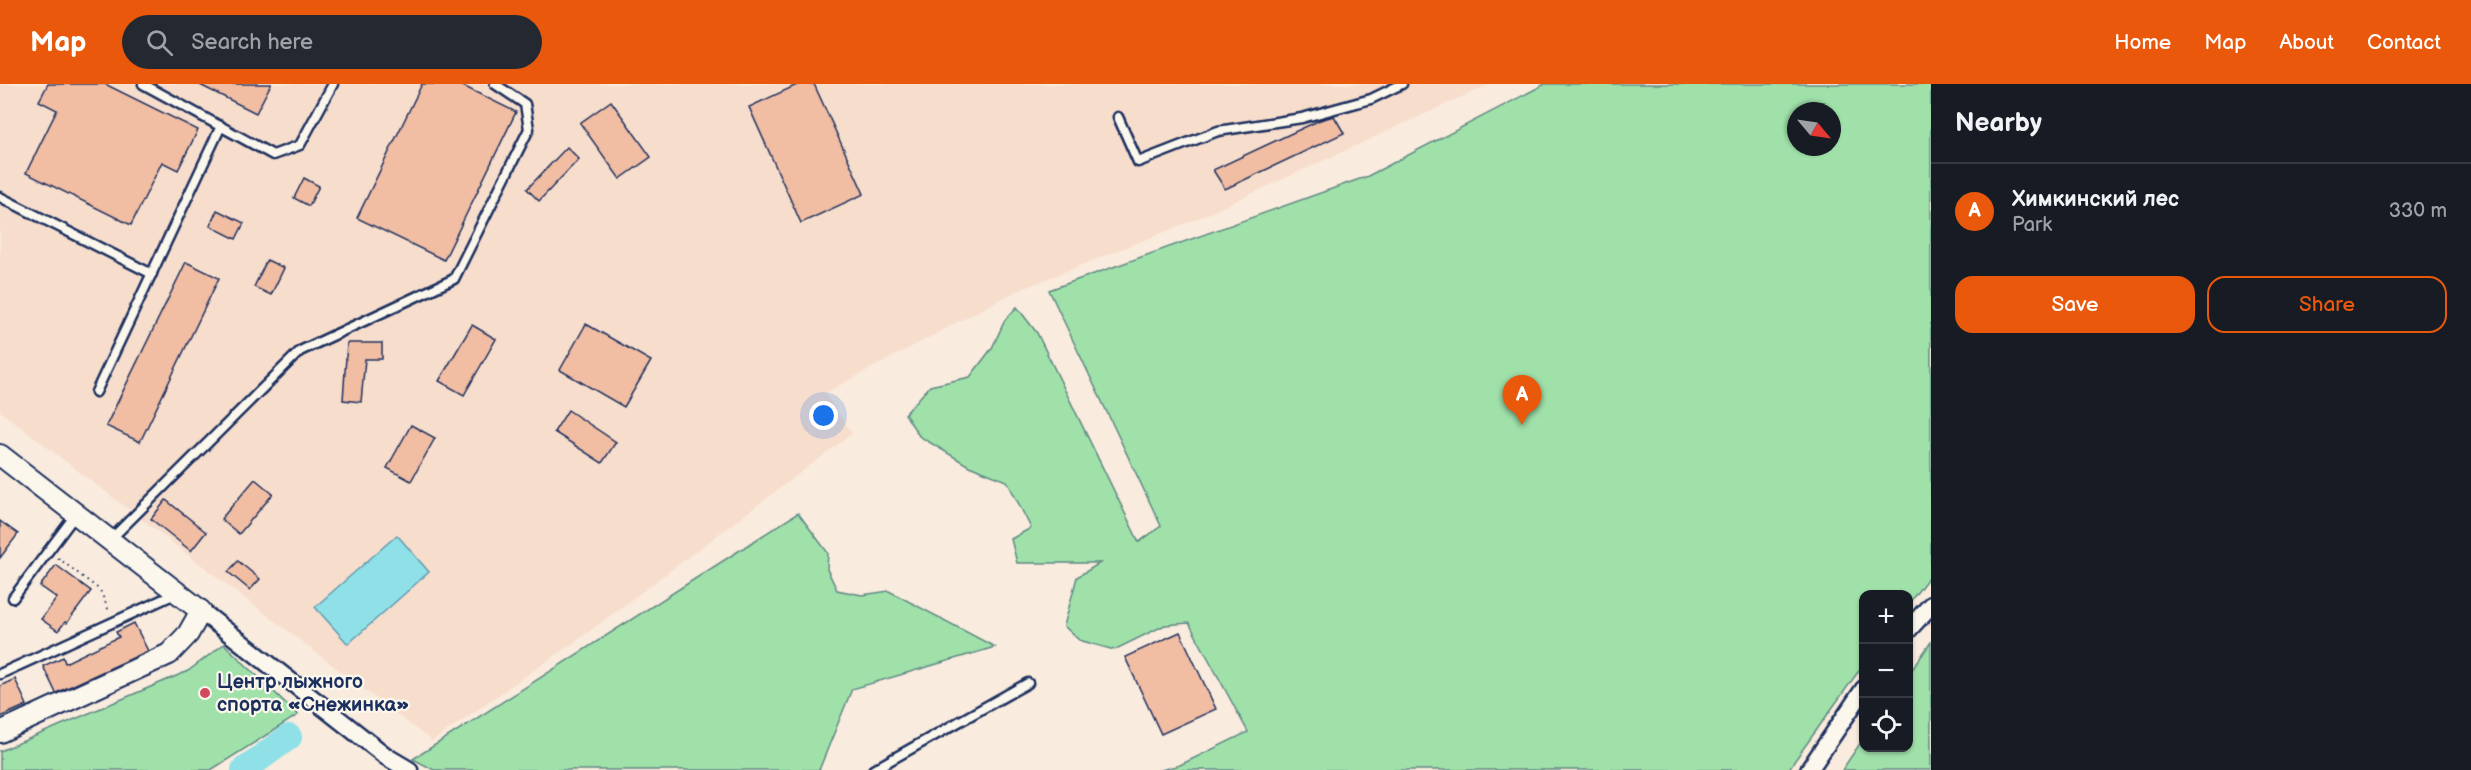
<!DOCTYPE html>
<html lang="en">
<head>
<meta charset="utf-8">
<style>
	:root { --surface:#171b24; --page:#242831; --text:#f1f3f6; --muted:#9ea1a6; --line:#363941; --accent:#ea580c }
	body { margin:0; font-family:"Balsamiq Sans",sans-serif; background:var(--page); color:var(--text) }
	.controls { position:absolute; right:18px; bottom:18px; display:grid; overflow:hidden; border-radius:12px; box-shadow:0 2px 4px #0004 }
	.controls button { width:54px; height:54px; display:grid; place-items:center; padding:0; border:0; border-bottom:2px solid var(--line); background:var(--surface); color:var(--text); font:30px sans-serif }
	.compass { position:absolute; left:1787px; top:18px; width:54px; height:54px; border-radius:50%; background:var(--surface); box-shadow:0 2px 4px #0004; rotate:119deg }
	.you { position:absolute; left:824px; top:332px; width:21px; height:21px; margin:-15px; border:4px solid #fff; border-radius:50%; background:#1a73e8; box-shadow:0 0 0 9px #1a73e833 }
	.badge { display:grid; place-items:center; width:39px; height:39px; border-radius:50%; background:var(--accent); color:#fff; font-size:20px; font-weight:700 }
	.pin { position:absolute; translate:-50% -50px; filter:drop-shadow(0 2px 3px #0008) }
	.pin::after { content:''; position:absolute; top:32px; width:21px; height:18px; background:inherit; clip-path:polygon(0 0,100% 0,50% 100%) }
	.list { margin:0; padding:0; list-style:none }
	h2 { display:flex; justify-content:space-between; align-items:center; height:78px; margin:0; padding:0 24px; font-size:26px }
	h2 small { font-size:20px; font-weight:400; color:var(--muted) }
	.list li { display:grid; grid-template-columns:39px 1fr auto; gap:18px; align-items:center; box-sizing:border-box; height:96px; padding:0 24px; border-top:2px solid var(--line) }
	.list b { display:block; font-size:22px; white-space:nowrap }
	.list p { margin:0; font-size:20px; white-space:nowrap; color:var(--muted) }
	.list em { font-size:20px; font-style:normal; color:var(--muted) }
	.actions { display:flex; gap:12px; padding:18px 24px }
	.actions a { flex:1; padding:14px 0; border:2px solid var(--accent); border-radius:18px; text-align:center; font-size:21px; color:var(--accent) }
	.actions .main { background:var(--accent); color:#fff }
	.icon { flex:none; width:33px; height:33px; fill:none; stroke:currentColor; stroke-width:2; stroke-linecap:round; stroke-linejoin:round }
	.map { position:relative; flex:none; width:1931px; height:686px; overflow:hidden }
	header { display:flex; align-items:center; gap:36px; box-sizing:border-box; height:84px; padding:0 30px; background:var(--accent); color:#fff }
	header strong { font-size:28px }
	nav { display:flex; gap:33px; margin-inline-start:auto; font-size:21px }
	.search { width:420px; height:54px; background:var(--page); display:flex; align-items:center; gap:15px; box-sizing:border-box; padding:0 21px; border-radius:33px; color:var(--muted); font-size:22px }
	main { display:flex }
	aside { flex:1; background:var(--surface) }
	.map>svg:first-child { display:block }
</style>
</head>
<body>
<header>
<strong>Map</strong>
<div class="search"><svg class="icon" aria-label="search" viewBox="0 0 24 24"><circle cx="10" cy="10" r="6"/><path d="M15 15l6 6"/></svg>Search here</div>
<nav><a>Home</a><a>Map</a><a>About</a><a>Contact</a></nav>
</header>
<main>
<div class="map">
<svg width="1931" height="686" viewBox="0 0 1931 686">
	<rect width="100%" height="100%" fill="#f9ebdd"/>
	<filter id="ink" filterUnits="userSpaceOnUse"><feTurbulence type="fractalNoise" baseFrequency=".0167" numOctaves="2"/><feDisplacementMap in="SourceGraphic" scale="12" xChannelSelector="R" yChannelSelector="G"/><feConvolveMatrix kernelMatrix="1 2 1 2 8 2 1 2 1" color-interpolation-filters="sRGB"/></filter>
	<g filter="url(#ink)">
		<polygon fill="#f7ddcc" points="0,0 1490,0 1194,136 1014,208 825,309 852,350 583,552 432,657 0,327"/>
		<g fill="#a0e1aa" stroke="#5e8884" stroke-width="1.5" fill-rule="evenodd">
			<path d="M1545,0H1931V490L1909,519L1908,511H1864L1863,581L1788,686H1161L1180,681L1248,648L1189,539L1165,541L1114,566L1079,556L1064,542L1077,493L1100,479H1017L1011,455L1031,444L1007,397L969,382L919,352L905,330L930,302L970,293L992,264L1005,236L1017,223L1037,249L1139,458L1161,442L1049,206L1368,92ZM1796,27H1832V63H1796Z"/>
			<polygon points="798,429 828,469 827,485 837,506 862,511 889,507 995,563 852,605 819,686 434,686 413,675"/>
			<polygon points="1931,558 1931,686 1842,686 1863,655 1864,664 1908,664 1909,590"/>
			<polygon points="224,560 298,631 211,686 0,686 0,667 188,587"/>
		</g>
		<polygon fill="#8fe1e7" stroke="#619ab0" stroke-width="1.5" points="397,451 429,488 348,560 315,523"/>
		<g fill="none" stroke-linecap="round" stroke-linejoin="round">
			<polyline stroke="#8fe1e7" stroke-width="26" points="244,686 289,653"/>
		</g>
		<g fill="#f1bda3" stroke="#1b2f5e" stroke-width="1.5">
			<polygon points="48,0 105,0 198,46 178,86 162,78 131,141 26,89 57,26 39,17"/>
			<polygon points="198,0 271,0 256,29"/>
			<polygon points="422,0 459,0 516,28 444,176 357,134"/>
			<polygon points="799,0 814,0 864,110 801,139 749,23"/>
			<polygon points="611,17 651,73 620,95 580,39"/>
			<polygon points="1334,32 1344,49 1225,105 1213,86 1320,36"/>
			<polygon points="567,63 579,75 539,117 527,105"/>
			<polygon points="304,94 319,102 309,122 294,114"/>
			<polygon points="217,126 244,139 236,155 210,142"/>
			<polygon points="267,176 284,184 271,211 254,203"/>
			<polygon points="186,178 219,194 140,358 106,342"/>
			<polygon points="586,240 651,277 624,323 560,286"/>
			<polygon points="472,241 496,255 464,311 439,297"/>
			<polygon points="347,259 382,259 382,275 365,275 361,318 343,316"/>
			<polygon points="568,326 616,358 602,379 554,348"/>
			<polygon points="411,341 435,354 411,397 387,384"/>
			<polygon points="255,395 273,410 239,450 221,435"/>
			<polygon points="166,416 206,448 191,467 151,435"/>
			<polygon points="0,437 18,450 0,474"/>
			<polygon points="238,477 260,495 250,506 228,488"/>
			<polygon points="56,481 91,507 67,539 65,538 58,547 41,535 57,514 40,502"/>
			<polygon points="134,539 148,567 56,609 43,582 63,573 65,579 119,553 116,548"/>
			<polygon points="1180,548 1216,625 1161,650 1125,573"/>
			<polygon points="15,595 27,621 0,633 0,602"/>
		</g>
		<g fill="none" stroke-linecap="round" stroke-linejoin="round">
			<g stroke="#1b2f5e" stroke-width="13">
				<g id="service">
					<polyline points="143,0 273,71 300,61 333,0"/>
					<polyline points="1118,33 1138,78 1218,47 1302,34 1371,15 1402,0"/>
					<polyline points="0,113 152,190"/>
					<polyline points="96,308 221,42"/>
					<polyline points="110,456 300,267 454,195 529,45 525,20 495,0"/>
					<polyline points="13,514 76,430"/>
					<polyline points="0,590 177,509"/>
					<polyline points="873,686 1028,599"/>
				</g>
			</g>
			<g stroke="#1b2f5e" stroke-width="21">
				<g id="minor">
					<polyline points="201,527 387,673 409,686"/>
					<polyline points="1908,546 1931,521"/>
					<polyline points="1809,686 1864,605"/>
				</g>
			</g>
			<g stroke="#1b2f5e" stroke-width="24">
				<polyline id="tertiary" points="0,371 201,527 188,550 169,570 0,648"/>
			</g>
			<polyline stroke="#1b2f5e" stroke-width="2" stroke-dasharray="1.5 4.5" stroke-linecap="butt" points="58,474 100,506 109,527"/>
			<use href="#service" stroke="#fbf7ec" stroke-width="8"/>
			<use href="#minor" stroke="#fbf7ec" stroke-width="16"/>
			<use href="#tertiary" stroke="#fbf7ec" stroke-width="20"/>
		</g>
	</g>
	<circle fill="#d1495b" stroke="#fbf7ec" stroke-width="2" cx="205" cy="609" r="6"/>
	<g text-anchor="middle" dominant-baseline="central" stroke-width="4.5" stroke-linejoin="round" paint-order="stroke">
		<g font-size="20" font-weight="bold" fill="#1b2f5e" stroke="#fbf7ec" text-anchor="start">
			<text x="217" y="598">Центр лыжного<tspan x="217" dy="23">спорта «Снежинка»</tspan></text>
		</g>
	</g>
</svg>
<div class="controls">
<button>+</button>
<button>−</button>
<button><svg class="icon" aria-label="locate" viewBox="0 0 24 24"><circle cx="12" cy="12" r="6"/><path d="M12 2v4M12 18v4M2 12h4M18 12h4"/></svg></button>
</div>
<svg class="compass" viewBox="-18 -18 36 36"><path d="M0-13l5 13h-10z" fill="#e53935"/><path d="M0 13l5-13h-10z" fill="#9ea1a6"/></svg>
<div class="you"></div>
<div class="pin badge" style="left:1522px;top:341px">A</div>
</div>
<aside>
<h2>Nearby<small></small></h2>
<ul class="list">
<li><span class="badge">A</span><div><b>Химкинский лес</b><p>Park</p></div><em>330 m</em></li>
</ul>
<div class="actions"><a class="main">Save</a><a>Share</a></div>
</aside>
</main>
</body>
</html>
